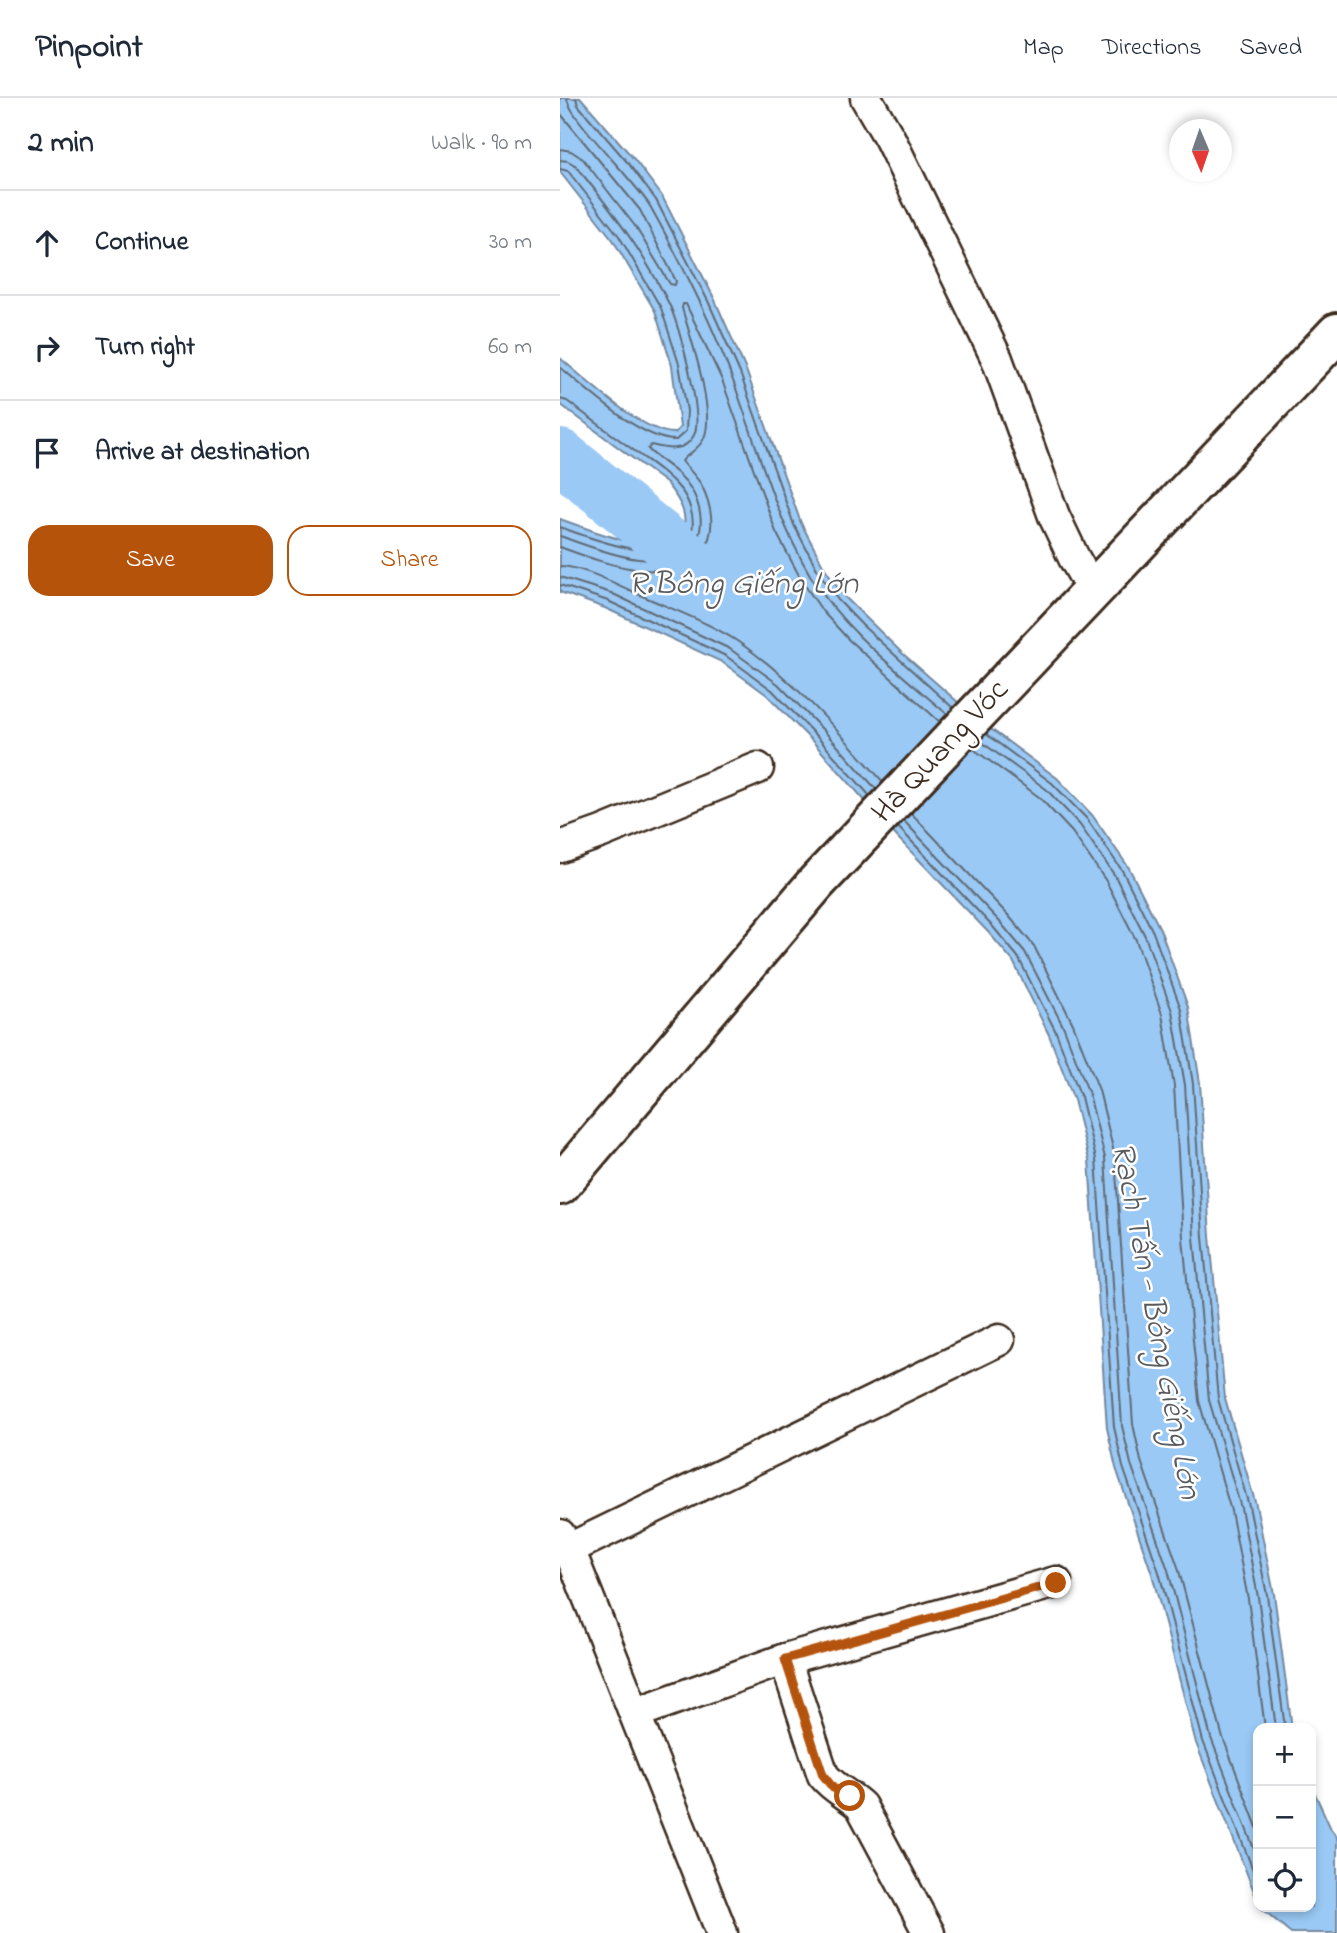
<!DOCTYPE html>
<html lang="en">
<head>
<meta charset="utf-8">
<style>
	:root { --surface:#fff; --page:#f2f2f3; --text:#1f2937; --muted:#747a83; --line:#e0e1e3; --accent:#b45309 }
	body { margin:0; font-family:"Indie Flower",sans-serif; background:var(--page); color:var(--text) }
	.controls { position:absolute; right:21px; bottom:21px; display:grid; overflow:hidden; border-radius:14px; box-shadow:0 4px 10px #0003 }
	.controls button { width:63px; height:63px; display:grid; place-items:center; padding:0; border:0; border-bottom:2px solid var(--line); background:var(--surface); color:var(--text); font:35px sans-serif }
	.compass { position:absolute; left:609px; top:21px; width:63px; height:63px; border-radius:50%; background:var(--surface); box-shadow:0 4px 10px #0003; rotate:178deg }
	.stop { position:absolute; width:21px; height:21px; margin:-16px; border:5px solid #b45309; border-radius:50%; background:#fff }
	.stop.end { background:#b45309; border-color:#fff; box-shadow:0 2px 7px #0008 }
	.list { margin:0; padding:0; list-style:none }
	h2 { display:flex; justify-content:space-between; align-items:center; height:91px; margin:0; padding:0 28px; font-size:30px }
	h2 small { font-size:23px; font-weight:400; color:var(--muted) }
	.list li { display:grid; grid-template-columns:46px 1fr auto; gap:21px; align-items:center; box-sizing:border-box; height:105px; padding:0 28px; border-top:2px solid var(--line) }
	.list b { display:block; font-size:26px; white-space:nowrap }
	.list em { font-size:23px; font-style:normal; color:var(--muted) }
	.actions { display:flex; gap:14px; padding:21px 28px }
	.actions a { flex:1; padding:16px 0; border:2px solid var(--accent); border-radius:21px; text-align:center; font-size:24px; color:var(--accent) }
	.actions .main { background:var(--accent); color:#fff }
	.icon { flex:none; width:38px; height:38px; fill:none; stroke:currentColor; stroke-width:2; stroke-linecap:round; stroke-linejoin:round }
	.map { position:relative; flex:none; width:777px; height:1835px; overflow:hidden }
	header { display:flex; align-items:center; gap:42px; box-sizing:border-box; height:98px; padding:0 35px; background:var(--surface); border-bottom:2px solid var(--line) }
	header strong { font-size:33px }
	nav { display:flex; gap:38px; margin-inline-start:auto; font-size:24px }
	main { display:flex }
	aside { flex:1; background:var(--surface) }
	.map>svg:first-child { display:block }
</style>
</head>
<body>
<header>
<strong>Pinpoint</strong>
<nav><a>Map</a><a>Directions</a><a>Saved</a></nav>
</header>
<main>
<aside>
<h2>2 min<small>Walk · 90 m</small></h2>
<ul class="list">
<li><svg class="icon" aria-label="ahead" viewBox="0 0 24 24"><path d="M12 20V5M6 11l6-6 6 6"/></svg><div><b>Continue</b></div><em>30 m</em></li>
<li><svg class="icon" aria-label="right" viewBox="0 0 24 24"><path d="M7 20v-9h11M14 6l5 5-5 5"/></svg><div><b>Turn right</b></div><em>60 m</em></li>
<li><svg class="icon" aria-label="arrive" viewBox="0 0 24 24"><path d="M6 21V4h12l-3 4 3 4H6"/></svg><div><b>Arrive at destination</b></div></li>
</ul>
<div class="actions"><a class="main">Save</a><a>Share</a></div>
</aside>
<div class="map">
<svg width="777" height="1835" viewBox="0 0 777 1835">
	<rect width="100%" height="100%" fill="#fff"/>
	<filter id="ink" filterUnits="userSpaceOnUse"><feTurbulence type="fractalNoise" baseFrequency=".0143" numOctaves="2"/><feDisplacementMap in="SourceGraphic" scale="14" xChannelSelector="R" yChannelSelector="G"/><feConvolveMatrix kernelMatrix="1 2 1 2 8 2 1 2 1" color-interpolation-filters="sRGB"/></filter>
	<g filter="url(#ink)">
		<g fill="#9ac9f5" stroke="#74899f" stroke-width="2">
			<path d="M0,0H21L74,61L102,98L154,200L186,272L241,425L264,469L284,498L342,555L416,620L497,680L532,717L569,770L600,831L628,909L640,985L650,1138L665,1300L696,1407L714,1496L732,1630H698V1804L636,1645L592,1476L556,1370L547,1330L529,1062L514,1002L489,937L453,863L429,835L338,740L254,645L207,597L162,564L45,510L0,494V421C38,434 78,454 119,441C132,420 120,402 106,385L0,306V260C25,281 83,336 115,335L120,329L112,268L95,213L53,142L0,74Z"/>
			<polygon points="751,1687 771,1731 777,1739 777,1835 731,1835 700,1809 751,1809"/>
		</g>
		<g fill="none" stroke-linecap="round" stroke-linejoin="round">
			<g stroke="#616a74" stroke-width="2">
				<path d="M7,0C8,19 76,84 90,108C119,160 152,225 172,280C197,346 214,416 250,477C283,532 339,574 387,616"/>
				<polyline points="16,0 18,7 68,65 96,102 148,203 180,275 234,427 258,473 278,502 303,528 393,610"/>
				<polyline points="0,15 80,112 116,183 115,187 110,186 75,128 23,61 11,53 0,51"/>
				<path d="M0,62L8,63L15,67C50,110 85,156 109,206C119,226 144,318 134,337C125,355 107,351 91,347L88,351C101,365 121,373 131,391C140,406 145,428 136,443C112,483 34,450 0,438"/>
				<path d="M0,71L8,73L59,138L101,210L119,266L127,313L126,333L116,342C82,343 26,291 0,269"/>
				<path d="M0,301L7,303C30,320 53,337 76,354C92,366 108,376 121,392C129,402 135,420 132,432C122,477 25,438 0,429"/>
				<path d="M0,449C27,459 53,469 83,472C140,477 167,441 142,388C137,379 128,371 122,363C128,355 140,351 144,340C156,313 130,238 122,210L123,206H126L162,282L216,434L242,483L263,514L289,542L380,624"/>
				<path d="M0,468C24,469 58,487 80,497C112,511 148,524 177,543C234,581 278,633 323,684"/>
				<polyline points="0,479 51,495 170,551 218,586 266,635 316,691"/>
				<polyline points="0,487 48,503 166,558 212,592 259,641 310,698"/>
				<polyline points="426,636 492,685 527,721 563,774 593,834 621,911 633,986 643,1139 658,1301 689,1408 707,1497 725,1630"/>
				<polyline points="420,643 486,691 520,727 555,778 585,838 612,913 625,987 634,1139 649,1302 681,1410 698,1499 716,1630"/>
				<polyline points="412,650 479,699 512,734 546,783 576,842 602,916 614,988 623,1140 639,1303 671,1413 688,1501 705,1630"/>
				<polyline points="351,715 448,817 474,848 513,926 539,992 555,1059 573,1326 581,1363 618,1469 662,1637 698,1732"/>
				<polyline points="344,723 440,824 465,854 504,930 529,996 545,1060 562,1328 571,1366 608,1472 651,1640 698,1761"/>
				<polyline points="338,729 434,830 458,859 496,934 521,999 536,1061 554,1329 563,1369 599,1474 643,1643 698,1785"/>
			</g>
			<polyline stroke="#9ac9f5" stroke-width="54" points="0,358 165,492"/>
			<g stroke="#3b2a1e" stroke-width="35">
				<g id="street">
					<polyline points="306,0 330,41 437,261 494,418 514,460 533,493"/>
					<polyline points="0,749 42,734 198,670"/>
					<polyline points="0,1437 9,1451 162,1835"/>
					<polyline points="9,1451 439,1242"/>
					<path d="M225,1561L263,1677C274,1691 288,1696 301,1708L369,1835"/>
					<polyline points="76,1615 225,1561 496,1484"/>
				</g>
			</g>
			<g stroke="#3b2a1e" stroke-width="44">
				<polyline id="secondary" points="0,1087 256,785 777,235"/>
			</g>
			<use href="#street" stroke="#fff" stroke-width="30"/>
			<use href="#secondary" stroke="#fff" stroke-width="38"/>
		</g>
	</g>
	<g fill="none" stroke-linecap="round" stroke-linejoin="round" filter="url(#ink)">
		<polyline stroke="#b45309" stroke-width="9" points="290,1698 273,1690 263,1677 225,1561 496,1485"/>
	</g>
	<g text-anchor="middle" dominant-baseline="central" stroke-width="5" stroke-linejoin="round" paint-order="stroke">
		<g font-size="32" fill="#3b2a1e" stroke="#fff">
			<text transform="translate(381 654) rotate(-47)">Hà Quang Vóc</text>
		</g>
		<g font-size="33" font-style="italic" fill="#585a5e" stroke="#fff">
			<text x="183" y="487">R.Bông Giếng Lớn</text>
			<text transform="translate(595 1223) rotate(79)">Rạch Tấn - Bông Giếng Lớn</text>
		</g>
	</g>
</svg>
<div class="controls">
<button>+</button>
<button>−</button>
<button><svg class="icon" aria-label="locate" viewBox="0 0 24 24"><circle cx="12" cy="12" r="6"/><path d="M12 2v4M12 18v4M2 12h4M18 12h4"/></svg></button>
</div>
<svg class="compass" viewBox="-18 -18 36 36"><path d="M0-13l5 13h-10z" fill="#e53935"/><path d="M0 13l5-13h-10z" fill="#747a83"/></svg>
<div class="stop" style="left:290px;top:1698px"></div>
<div class="stop end" style="left:496px;top:1485px"></div>
</div>
</main>
</body>
</html>
